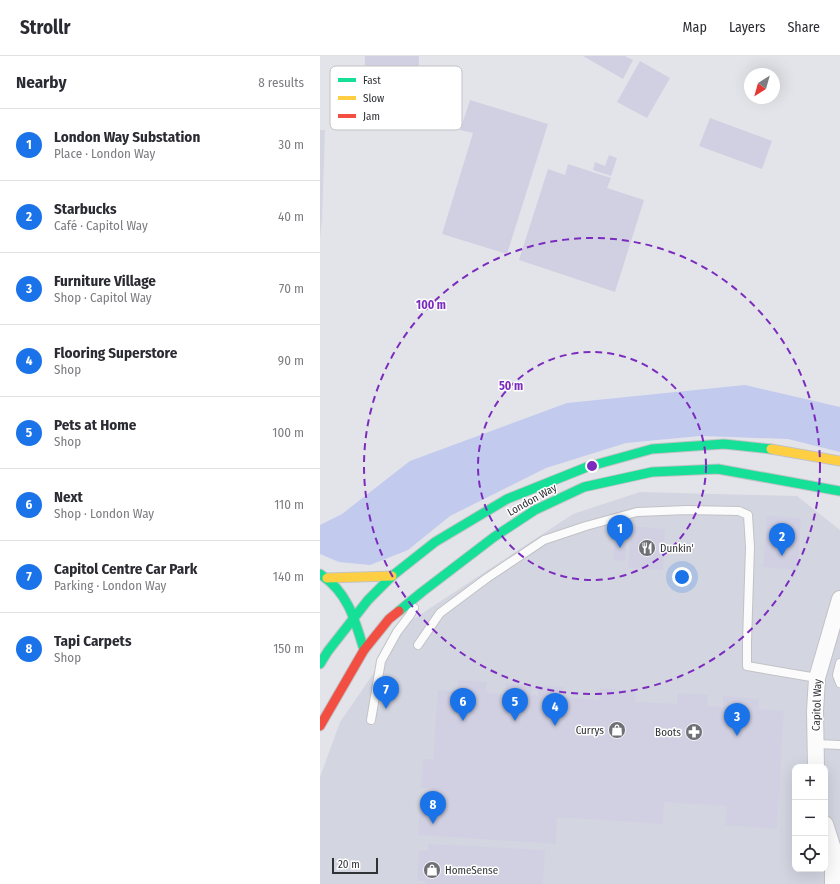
<!DOCTYPE html>
<html lang="en">
<head>
<meta charset="utf-8">
<style>
	:root { --surface:#fff; --page:#f2f2f3; --text:#2b2b33; --muted:#7c7c81; --line:#e1e1e2; --accent:#1a73e8 }
	body { margin:0; font-family:"Fira Sans Condensed",sans-serif; background:var(--page); color:var(--text) }
	.controls { position:absolute; right:12px; bottom:12px; display:grid; overflow:hidden; border-radius:8px; box-shadow:0 4px 16px #0002 }
	.controls button { width:36px; height:36px; display:grid; place-items:center; padding:0; border:0; border-bottom:1px solid var(--line); background:var(--surface); color:var(--text); font:20px sans-serif }
	.compass { position:absolute; left:424px; top:12px; width:36px; height:36px; border-radius:50%; background:var(--surface); box-shadow:0 4px 16px #0002; rotate:217deg }
	.scale { position:absolute; left:12px; bottom:10px; width:46px; box-sizing:border-box; padding-left:4px; border:2px solid #313236; border-top:0; font-size:11px; line-height:14px; white-space:nowrap; color:#313236; -webkit-text-stroke:3px #fff; paint-order:stroke }
	.you { position:absolute; left:362px; top:521px; width:14px; height:14px; margin:-10px; border:3px solid #fff; border-radius:50%; background:#1a73e8; box-shadow:0 0 0 6px #1a73e833 }
	.badge { display:grid; place-items:center; width:26px; height:26px; border-radius:50%; background:var(--accent); color:#fff; font-size:13px; font-weight:700 }
	.pin { position:absolute; translate:-50% -33px; filter:drop-shadow(0 1px 2px #0008) }
	.pin::after { content:''; position:absolute; top:21px; width:14px; height:12px; background:inherit; clip-path:polygon(0 0,100% 0,50% 100%) }
	.list { margin:0; padding:0; list-style:none }
	h2 { display:flex; justify-content:space-between; align-items:center; height:52px; margin:0; padding:0 16px; font-size:17px }
	h2 small { font-size:13px; font-weight:400; color:var(--muted) }
	.list li { display:grid; grid-template-columns:26px 1fr auto; gap:12px; align-items:center; box-sizing:border-box; height:72px; padding:0 16px; border-top:1px solid var(--line) }
	.list b { display:block; font-size:15px; white-space:nowrap }
	.list p { margin:0; font-size:13px; white-space:nowrap; color:var(--muted) }
	.list em { font-size:13px; font-style:normal; color:var(--muted) }
	.icon { flex:none; width:22px; height:22px; fill:none; stroke:currentColor; stroke-width:2; stroke-linecap:round; stroke-linejoin:round }
	.map { position:relative; flex:none; width:520px; height:828px; overflow:hidden }
	header { display:flex; align-items:center; gap:24px; box-sizing:border-box; height:56px; padding:0 20px; background:var(--surface); border-bottom:1px solid var(--line) }
	header strong { font-size:19px }
	nav { display:flex; gap:22px; margin-inline-start:auto; font-size:14px }
	main { display:flex }
	aside { flex:1; background:var(--surface) }
	.map>svg:first-child { display:block }
</style>
</head>
<body>
<header>
<strong>Strollr</strong>
<nav><a>Map</a><a>Layers</a><a>Share</a></nav>
</header>
<main>
<aside>
<h2>Nearby<small>8 results</small></h2>
<ul class="list">
<li><span class="badge">1</span><div><b>London Way Substation</b><p>Place · London Way</p></div><em>30 m</em></li>
<li><span class="badge">2</span><div><b>Starbucks</b><p>Café · Capitol Way</p></div><em>40 m</em></li>
<li><span class="badge">3</span><div><b>Furniture Village</b><p>Shop · Capitol Way</p></div><em>70 m</em></li>
<li><span class="badge">4</span><div><b>Flooring Superstore</b><p>Shop</p></div><em>90 m</em></li>
<li><span class="badge">5</span><div><b>Pets at Home</b><p>Shop</p></div><em>100 m</em></li>
<li><span class="badge">6</span><div><b>Next</b><p>Shop · London Way</p></div><em>110 m</em></li>
<li><span class="badge">7</span><div><b>Capitol Centre Car Park</b><p>Parking · London Way</p></div><em>140 m</em></li>
<li><span class="badge">8</span><div><b>Tapi Carpets</b><p>Shop</p></div><em>150 m</em></li>
</ul>
</aside>
<div class="map">
<svg width="520" height="828" viewBox="0 0 520 828">
	<rect width="100%" height="100%" fill="#e3e4e9"/>
	<g fill="#d3d6e1" fill-rule="evenodd">
		<polygon points="0,74 5,74 2,164 0,182"/>
		<path d="M320,436L477,440L520,474V828H0V721L20,666L89,566L253,458ZM475,711H505V813H475Z"/>
	</g>
	<polygon fill="#c2caee" points="425,329 520,351 520,396 468,383 380,380 306,387 226,412 130,460 88,494 50,509 19,506 0,498 0,469 22,458 90,405 247,347"/>
	<g fill="#d1d0e3">
		<polygon points="45,0 99,0 98,43 44,42"/>
		<polygon points="263,0 305,0 313,4 303,23"/>
		<polygon points="320,5 350,22 327,62 297,46"/>
		<polygon points="150,44 228,68 187,198 122,178 153,77 140,74"/>
		<polygon points="390,62 452,85 442,113 379,90"/>
		<polygon points="289,99 297,102 291,120 273,114 275,106 285,110"/>
		<polygon points="248,108 291,122 287,132 324,144 295,236 199,204 228,113 245,119"/>
		<polygon points="447,460 481,462 478,514 443,511"/>
		<polygon points="311,470 345,473 343,514 308,512"/>
		<polygon points="294,480 307,480 305,505 293,504"/>
		<polygon points="138,624 167,626 166,637 185,638 186,627 212,629 211,639 218,640 218,630 244,631 243,641 279,644 280,632 316,635 315,646 357,648 357,637 388,639 387,650 403,651 403,640 439,643 438,653 464,655 457,773 405,769 407,750 344,746 343,768 237,761 236,788 98,779 100,751 111,751 112,732 101,732 103,703 113,703 118,634 137,635"/>
		<polygon points="108,788 225,794 223,828 105,828 105,825 97,825 99,795 108,795"/>
	</g>
	<g fill="none" stroke-linecap="round" stroke-linejoin="round">
		<g stroke="#c2c2c6" stroke-width="10">
			<g id="lane">
				<polyline points="98,589 120,557 167,522 224,484 266,470 317,456 367,454 419,455 428,459 430,491 427,586 427,610 497,622"/>
				<polyline points="520,607 517,619 520,627"/>
				<polyline points="51,664 61,605 77,576 90,559 94,552"/>
				<polyline points="496,688 520,689"/>
			</g>
		</g>
		<g stroke="#c2c2c6" stroke-width="18">
			<g id="street">
				<polyline points="496,711 495,655 497,622 520,543"/>
				<polyline points="505,768 513,793 513,828"/>
			</g>
		</g>
		<g stroke="#c2c2c6" stroke-width="11">
			<g id="fast">
				<path d="M0,518C28,536 35,564 44,594"/>
				<polyline points="79,555 102,536 174,481 215,454 264,431 332,416 398,413 520,435"/>
				<polyline points="0,608 8,595 48,544 72,520 115,486 187,443 267,411 332,393 404,388 451,393"/>
			</g>
		</g>
		<g stroke="#c2c2c6" stroke-width="11">
			<g id="slow">
				<polyline points="451,393 520,405"/>
				<polyline points="7,522 72,520"/>
			</g>
		</g>
		<g stroke="#c2c2c6" stroke-width="11">
			<polyline id="jam" points="0,670 44,594 69,563 79,555"/>
		</g>
		<use href="#lane" stroke="#fbfbfc" stroke-width="8"/>
		<use href="#street" stroke="#fbfbfc" stroke-width="16"/>
		<use href="#fast" stroke="#16e098" stroke-width="9"/>
		<use href="#slow" stroke="#ffcf43" stroke-width="9"/>
		<use href="#jam" stroke="#f24e42" stroke-width="9"/>
	</g>
	<g fill="none" stroke="#7b2cbf" stroke-width="2" stroke-dasharray="7 5">
		<circle cx="272" cy="410" r="114"/>
		<circle cx="272" cy="410" r="228"/>
	</g>
	<defs>
		<g id="restaurant-disc" transform="scale(0.9)"><circle r="9.5" fill="#6f7075" stroke="#fff"/><path d="M-5-6h1v4h1v-4h1v4h1v-4h1v5L-1.5 .5V6h-2V.5L-5-1ZM5-6V6H3V1.5H1.5Q1.5-4 5-6Z" fill="#fff"/></g>
		<g id="shop-disc" transform="scale(0.9)"><circle r="9.5" fill="#6f7075" stroke="#fff"/><path d="M-5-2.5h2.3a2.7 3.5 0 0 1 5.4 0H5L5.5 6h-11ZM-1.5-2.5h3a1.5 2.3 0 0 0-3 0Z" fill="#fff"/></g>
		<g id="pharmacy-disc" transform="scale(0.9)"><circle r="9.5" fill="#6f7075" stroke="#fff"/><path d="M-2-6h4v4h4v4h-4v4h-4v-4h-4v-4h4Z" fill="#fff"/></g>
	</defs>
	<g fill-rule="evenodd">
		<use href="#restaurant-disc" x="327" y="492"/>
		<use href="#shop-disc" x="297" y="674"/>
		<use href="#pharmacy-disc" x="374" y="676"/>
		<use href="#shop-disc" x="112" y="814"/>
	</g>
	<g text-anchor="middle" dominant-baseline="central" stroke-width="3" stroke-linejoin="round" paint-order="stroke">
		<g font-size="11" fill="#313236" stroke="#fff">
			<text transform="translate(212 444) rotate(-29)">London Way</text>
			<text transform="translate(497 649) rotate(-88)">Capitol Way</text>
		</g>
		<g font-size="11" fill="#313236" stroke="#fff" text-anchor="start">
			<text x="340" y="492">Dunkin'</text>
			<text x="284" y="674" text-anchor="end">Currys</text>
			<text x="361" y="676" text-anchor="end">Boots</text>
			<text x="125" y="814">HomeSense</text>
		</g>
	</g>
	<rect x="10" y="10" width="132" height="64" rx="6" fill="#fff" stroke="#c1c2c3" stroke-width="1"/>
	<rect x="18" y="22" width="18" height="4" fill="#16e098"/>
	<rect x="18" y="40" width="18" height="4" fill="#ffcf43"/>
	<rect x="18" y="58" width="18" height="4" fill="#f24e42"/>
	<g font-size="11" fill="#313236">
		<text x="43" y="28">Fast</text>
		<text x="43" y="46">Slow</text>
		<text x="43" y="64">Jam</text>
	</g>
	<circle cx="272" cy="410" r="6" fill="#7b2cbf" stroke="#fff" stroke-width="2"/>
	<g font-size="12" text-anchor="middle" font-weight="bold" fill="#7b2cbf" stroke="#fff" stroke-width="3" stroke-linejoin="round" paint-order="stroke">
		<text x="111" y="253">100 m</text>
		<text x="191" y="334">50 m</text>
	</g>
</svg>
<div class="controls">
<button>+</button>
<button>−</button>
<button><svg class="icon" aria-label="locate" viewBox="0 0 24 24"><circle cx="12" cy="12" r="6"/><path d="M12 2v4M12 18v4M2 12h4M18 12h4"/></svg></button>
</div>
<svg class="compass" viewBox="-18 -18 36 36"><path d="M0-13l5 13h-10z" fill="#e53935"/><path d="M0 13l5-13h-10z" fill="#7c7c81"/></svg>
<div class="scale">20 m</div>
<div class="you"></div>
<div class="pin badge" style="left:300px;top:492px">1</div>
<div class="pin badge" style="left:462px;top:500px">2</div>
<div class="pin badge" style="left:417px;top:680px">3</div>
<div class="pin badge" style="left:235px;top:670px">4</div>
<div class="pin badge" style="left:195px;top:665px">5</div>
<div class="pin badge" style="left:143px;top:665px">6</div>
<div class="pin badge" style="left:66px;top:653px">7</div>
<div class="pin badge" style="left:113px;top:768px">8</div>
</div>
</main>
</body>
</html>
